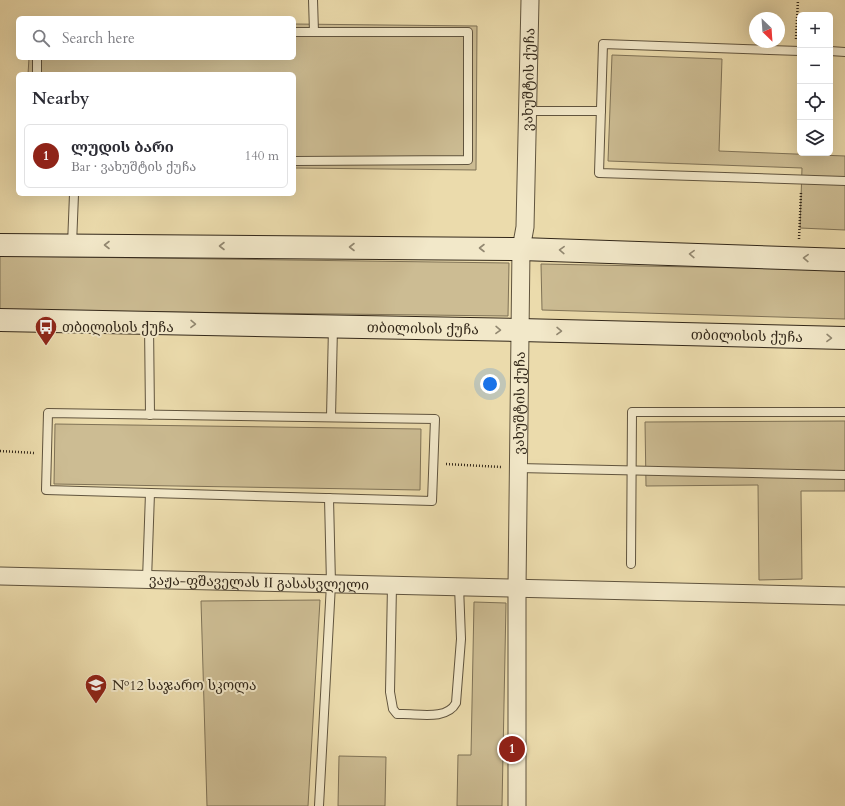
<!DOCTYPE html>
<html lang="en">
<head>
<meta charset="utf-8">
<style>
	:root { --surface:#fff; --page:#f2f2f3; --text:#2b2b33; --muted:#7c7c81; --line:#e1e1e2; --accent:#8f2418 }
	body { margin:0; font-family:Cardo,"Noto Serif Georgian",serif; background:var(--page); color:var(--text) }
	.controls { position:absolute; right:12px; top:12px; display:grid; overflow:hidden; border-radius:6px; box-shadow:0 4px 16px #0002 }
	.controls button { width:36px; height:36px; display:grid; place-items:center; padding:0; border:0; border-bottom:1px solid var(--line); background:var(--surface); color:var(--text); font:20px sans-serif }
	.compass { position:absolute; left:749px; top:12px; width:36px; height:36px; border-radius:50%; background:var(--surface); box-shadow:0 4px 16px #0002; rotate:155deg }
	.you { position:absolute; left:490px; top:384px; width:14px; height:14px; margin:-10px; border:3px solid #fff; border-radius:50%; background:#1a73e8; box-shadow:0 0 0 6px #1a73e833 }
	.badge { display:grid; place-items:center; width:26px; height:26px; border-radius:50%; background:var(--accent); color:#fff; font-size:13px; font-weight:700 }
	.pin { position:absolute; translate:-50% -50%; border:2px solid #fff; box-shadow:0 1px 4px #0006 }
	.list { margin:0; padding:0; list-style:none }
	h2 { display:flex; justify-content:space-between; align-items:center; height:52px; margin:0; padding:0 16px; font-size:17px }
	h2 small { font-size:13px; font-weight:400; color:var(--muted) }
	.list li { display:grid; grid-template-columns:26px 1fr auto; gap:12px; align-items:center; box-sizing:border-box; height:64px; margin:0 8px 8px; padding:0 8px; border:1px solid var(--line); border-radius:6px }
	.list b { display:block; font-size:15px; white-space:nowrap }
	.list p { margin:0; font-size:13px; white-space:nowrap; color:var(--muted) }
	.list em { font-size:13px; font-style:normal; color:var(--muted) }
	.icon { flex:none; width:22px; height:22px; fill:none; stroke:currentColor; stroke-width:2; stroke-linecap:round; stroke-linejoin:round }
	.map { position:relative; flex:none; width:845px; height:806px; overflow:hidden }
	.search { position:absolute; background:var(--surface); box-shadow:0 4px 16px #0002; left:16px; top:16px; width:280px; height:44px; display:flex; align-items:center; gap:10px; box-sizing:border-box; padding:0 14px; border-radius:6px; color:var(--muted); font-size:15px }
	.panel { position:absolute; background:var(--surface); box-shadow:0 4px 16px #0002; left:16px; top:72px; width:280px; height:124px; border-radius:6px }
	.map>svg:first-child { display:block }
</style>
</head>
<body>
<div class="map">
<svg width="845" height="806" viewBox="0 0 845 806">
	<rect width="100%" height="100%" fill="#ebdbac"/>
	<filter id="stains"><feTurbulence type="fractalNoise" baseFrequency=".005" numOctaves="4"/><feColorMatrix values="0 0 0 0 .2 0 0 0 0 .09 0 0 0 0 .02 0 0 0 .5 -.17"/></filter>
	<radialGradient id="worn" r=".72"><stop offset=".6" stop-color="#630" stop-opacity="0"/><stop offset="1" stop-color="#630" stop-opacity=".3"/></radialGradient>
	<g fill="#ccbc93" stroke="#7f7256">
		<polygon points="294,24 477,26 476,170 294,168 294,74 28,74 29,58 294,58"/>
		<polygon points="612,55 722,59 719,151 845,156 845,230 800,228 802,168 608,161"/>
		<polygon points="0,256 509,263 508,316 0,310"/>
		<polygon points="541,264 845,270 845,319 542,310"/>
		<polygon points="845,421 845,491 801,491 802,579 759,580 758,485 646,486 645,422"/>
		<polygon points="55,424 421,429 420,490 54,484"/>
		<polygon points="320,600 308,806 207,806 201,601"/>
		<polygon points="474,602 506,603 502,806 457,806 458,755 471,755"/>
		<polygon points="339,756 386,757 385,806 338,806"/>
	</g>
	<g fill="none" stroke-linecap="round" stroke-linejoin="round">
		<g stroke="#60543e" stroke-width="10">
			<g id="lane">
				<polyline points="313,0 314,32"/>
				<polyline points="294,32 468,32 468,160 294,161"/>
				<polyline points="800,51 603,44 599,173 845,181"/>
				<polyline points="830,51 845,52"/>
				<polyline points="37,58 37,74"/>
				<polyline points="528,111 601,111"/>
				<polyline points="72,245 74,194"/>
				<polyline points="149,324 150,415"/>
				<polygon points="48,413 435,419 432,501 46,490"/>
				<polyline points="331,417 333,327"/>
				<polyline points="518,468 845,475"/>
				<polyline points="631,564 632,412 845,412"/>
				<polyline points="147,580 150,493"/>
				<path d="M392,585L390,692L393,709L397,714H403C420,714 447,720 456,703L461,639L459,586"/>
				<polyline points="319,806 331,584 329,498"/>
			</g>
		</g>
		<g stroke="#60543e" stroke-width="19">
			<g id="street">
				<path id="s1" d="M0,576L845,596"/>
				<path id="s2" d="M517,806V588L521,249L525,227L530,0"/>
			</g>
		</g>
		<g stroke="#322719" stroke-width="24">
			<g id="secondary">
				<polyline points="0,245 521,249 845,260"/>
				<path id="s3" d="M0,320L520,330L845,338"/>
			</g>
		</g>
		<g stroke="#322719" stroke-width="2.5" stroke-dasharray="1 2" stroke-linecap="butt">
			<polyline points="796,39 798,0"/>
			<polyline points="799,239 801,192"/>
			<polyline points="0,451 35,453"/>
			<polyline points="446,464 501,467"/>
		</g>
		<use href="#lane" stroke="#f2e8c9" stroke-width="8"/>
		<use href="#street" stroke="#f2e8c9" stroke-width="17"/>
		<use href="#secondary" stroke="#f2e8c9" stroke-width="22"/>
	</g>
	<defs><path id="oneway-chevron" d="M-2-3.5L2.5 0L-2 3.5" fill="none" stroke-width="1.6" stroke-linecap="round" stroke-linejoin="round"/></defs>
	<g stroke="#928871">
		<use href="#oneway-chevron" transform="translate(107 245) rotate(-180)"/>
		<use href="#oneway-chevron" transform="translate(222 246) rotate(-180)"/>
		<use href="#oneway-chevron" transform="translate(352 247) rotate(-180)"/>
		<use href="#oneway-chevron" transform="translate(482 248) rotate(-180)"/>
		<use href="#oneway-chevron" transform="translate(562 250) rotate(-178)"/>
		<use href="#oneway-chevron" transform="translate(692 254) rotate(-178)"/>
		<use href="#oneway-chevron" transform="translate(806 258) rotate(-178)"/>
		<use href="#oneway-chevron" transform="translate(193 324) rotate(1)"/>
		<use href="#oneway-chevron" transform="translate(498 330) rotate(1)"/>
		<use href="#oneway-chevron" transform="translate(559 331) rotate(1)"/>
		<use href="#oneway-chevron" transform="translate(829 338) rotate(1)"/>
	</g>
	<defs>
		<g id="bus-pin" transform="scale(1.15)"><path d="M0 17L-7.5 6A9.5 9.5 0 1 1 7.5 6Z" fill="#8f2418" stroke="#f2e8c9"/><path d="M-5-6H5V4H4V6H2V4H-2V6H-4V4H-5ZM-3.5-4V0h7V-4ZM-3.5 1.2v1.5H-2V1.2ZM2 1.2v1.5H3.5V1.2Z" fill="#fff"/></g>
		<g id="school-pin" transform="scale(1.15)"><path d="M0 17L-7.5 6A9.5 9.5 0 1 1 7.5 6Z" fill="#8f2418" stroke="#f2e8c9"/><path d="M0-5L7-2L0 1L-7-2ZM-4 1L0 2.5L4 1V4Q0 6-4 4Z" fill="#fff"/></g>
	</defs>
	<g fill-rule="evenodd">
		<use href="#bus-pin" x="46" y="327"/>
		<use href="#school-pin" x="96" y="685"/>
	</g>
	<g text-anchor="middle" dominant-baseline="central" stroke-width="4" stroke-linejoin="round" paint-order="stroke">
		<g font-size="14" fill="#322719" stroke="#f2e8c9">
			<text stroke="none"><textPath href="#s2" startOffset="727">ვახუშტის ქუჩა</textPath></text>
			<text stroke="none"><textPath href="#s3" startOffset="423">თბილისის ქუჩა</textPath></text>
			<text stroke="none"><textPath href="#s3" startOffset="747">თბილისის ქუჩა</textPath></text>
			<text stroke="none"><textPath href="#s2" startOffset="403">ვახუშტის ქუჩა</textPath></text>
			<text stroke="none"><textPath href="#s1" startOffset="259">ვაჟა-ფშაველას II გასასვლელი</textPath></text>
		</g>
		<g font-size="14" fill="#322719" stroke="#f2e8c9" text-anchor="start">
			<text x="62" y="327">თბილისის ქუჩა</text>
			<text x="112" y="685">№12 საჯარო სკოლა</text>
		</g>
	</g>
	<rect width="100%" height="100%" filter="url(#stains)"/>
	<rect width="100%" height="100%" fill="url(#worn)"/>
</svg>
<div class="controls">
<button>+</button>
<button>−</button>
<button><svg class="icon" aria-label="locate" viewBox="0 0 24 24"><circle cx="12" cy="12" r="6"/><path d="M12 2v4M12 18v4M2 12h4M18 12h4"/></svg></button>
<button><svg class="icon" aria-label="layers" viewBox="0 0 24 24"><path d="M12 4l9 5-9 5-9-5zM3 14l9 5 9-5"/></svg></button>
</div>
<svg class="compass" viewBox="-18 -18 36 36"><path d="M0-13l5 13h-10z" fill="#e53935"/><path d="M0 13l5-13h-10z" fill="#7c7c81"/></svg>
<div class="you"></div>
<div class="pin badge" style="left:512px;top:749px">1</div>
<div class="search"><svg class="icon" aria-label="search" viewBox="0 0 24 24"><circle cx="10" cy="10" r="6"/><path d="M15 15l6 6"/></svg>Search here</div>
<section class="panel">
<h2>Nearby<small></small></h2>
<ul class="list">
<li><span class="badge">1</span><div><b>ლუდის ბარი</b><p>Bar · ვახუშტის ქუჩა</p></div><em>140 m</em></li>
</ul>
</section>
</div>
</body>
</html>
